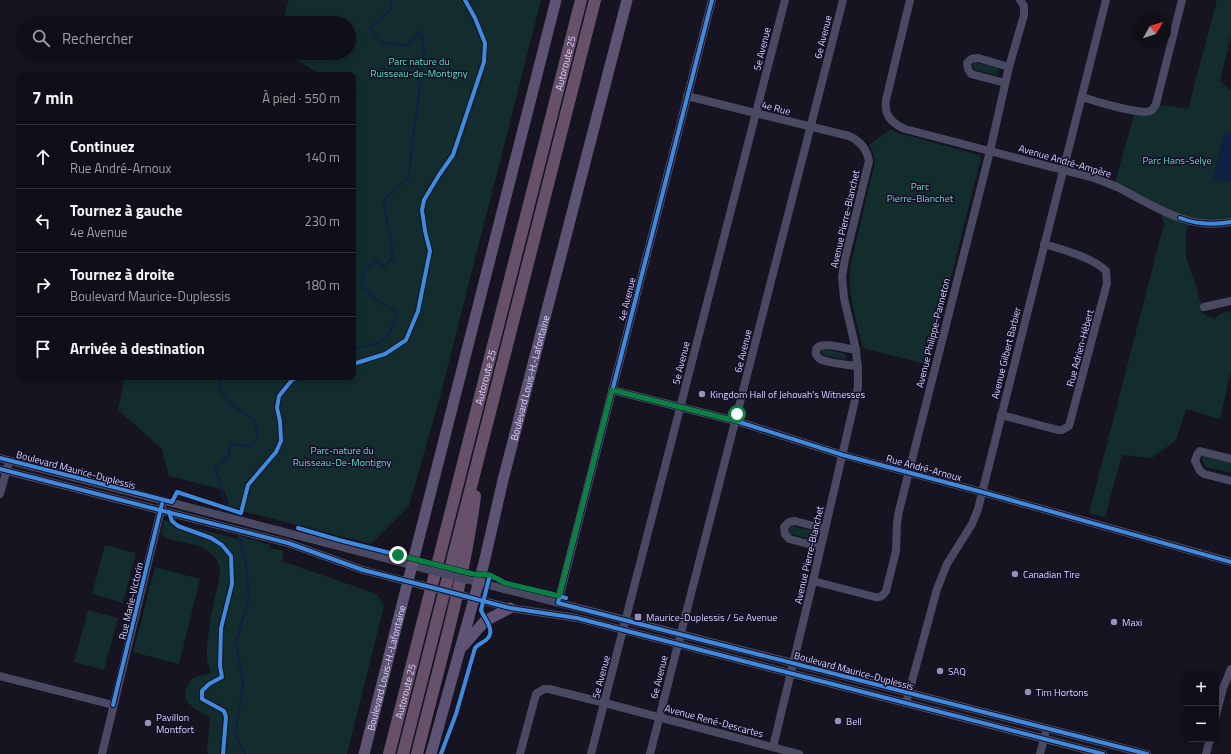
<!DOCTYPE html>
<html lang="fr">
<head>
<meta charset="utf-8">
<style>
	:root { --surface:#100f19; --page:#1e1d26; --text:#f1f3f6; --muted:#9c9ca2; --line:#302f38 }
	body { margin:0; font-family:"Titillium Web",sans-serif; background:var(--page); color:var(--text) }
	.controls { position:absolute; right:12px; bottom:12px; display:grid; overflow:hidden; border-radius:8px; box-shadow:0 2px 6px #0003 }
	.controls button { width:36px; height:36px; display:grid; place-items:center; padding:0; border:0; border-bottom:1px solid var(--line); background:var(--surface); color:var(--text); font:20px sans-serif }
	.compass { position:absolute; left:1135px; top:12px; width:36px; height:36px; border-radius:50%; background:var(--surface); box-shadow:0 2px 6px #0003; rotate:51deg }
	.stop { position:absolute; width:12px; height:12px; margin:-9px; border:3px solid #0b8043; border-radius:50%; background:#fff }
	.stop.end { background:#0b8043; border-color:#fff; box-shadow:0 1px 4px #0008 }
	.list { margin:0; padding:0; list-style:none }
	h2 { display:flex; justify-content:space-between; align-items:center; height:52px; margin:0; padding:0 16px; font-size:17px }
	h2 small { font-size:13px; font-weight:400; color:var(--muted) }
	.list li { display:grid; grid-template-columns:26px 1fr auto; gap:12px; align-items:center; box-sizing:border-box; height:64px; padding:0 16px; border-top:1px solid var(--line) }
	.list b { display:block; font-size:15px; white-space:nowrap }
	.list p { margin:0; font-size:13px; white-space:nowrap; color:var(--muted) }
	.list em { font-size:13px; font-style:normal; color:var(--muted) }
	.icon { flex:none; width:22px; height:22px; fill:none; stroke:currentColor; stroke-width:2; stroke-linecap:round; stroke-linejoin:round }
	.map { position:relative; flex:none; width:1231px; height:754px; overflow:hidden }
	.search { position:absolute; background:var(--surface); box-shadow:0 2px 6px #0003; left:16px; top:16px; width:340px; height:44px; display:flex; align-items:center; gap:10px; box-sizing:border-box; padding:0 14px; border-radius:22px; color:var(--muted); font-size:15px }
	.panel { position:absolute; background:var(--surface); box-shadow:0 2px 6px #0003; left:16px; top:72px; width:340px; height:308px; border-radius:8px }
	.map>svg:first-child { display:block }
</style>
</head>
<body>
<div class="map">
<svg width="1231" height="754" viewBox="0 0 1231 754">
	<rect width="100%" height="100%" fill="#161421"/>
	<g fill="#132c2d">
		<polygon points="289,0 541,0 440,397 409,506 371,544 227,507 228,501 224,490 169,476 162,449 118,410 125,377 353,377 353,106 357,95 353,93 353,75 322,75 285,53 349,53 349,23 282,23"/>
		<polygon points="1217,0 1231,0 1231,36 1220,81 1231,90 1231,222 1190,220 1186,232 1186,258 1197,288 1203,314 1214,319 1222,313 1231,311 1231,370 1220,419 1186,409 1176,440 1152,458 1122,455 1105,517 1089,513 1164,224 1161,211 1114,186 1135,111 1143,112 1156,104 1188,109"/>
		<polygon points="974,63 977,63 998,68 999,69 997,75 975,70 973,66"/>
		<path d="M891,129L895,132L979,155L981,158L929,365L863,348C856,319 846,291 851,262L875,162L873,152L869,145Z"/>
		<polygon points="822,349 825,349 846,354 847,358 845,360 823,355 821,352"/>
		<polygon points="1204,455 1231,462 1231,473 1206,467 1202,461 1202,456"/>
		<path d="M164,520L238,539V535L270,545V548L284,551L282,561L377,594L384,606L347,754H208L207,751L210,717C200,711 180,704 186,689C188,685 190,681 193,678C198,675 206,675 211,673L207,661V647L211,615L219,580L220,568L217,559L206,549L200,546L168,539L161,534Z"/>
		<path d="M793,526L812,531L813,532L812,539L790,534L788,531C789,528 790,526 793,526Z"/>
		<polygon points="105,545 136,553 123,603 92,594"/>
		<polygon points="155,567 200,579 179,664 133,652"/>
		<polygon points="88,610 118,618 104,670 74,662"/>
	</g>
	<polygon fill="#0d2144" points="1225,132 1231,134 1231,183 1213,178"/>
	<g fill="none" stroke-linecap="round" stroke-linejoin="round">
		<g stroke="#0d2144" stroke-width="2">
			<polyline points="353,349 379,343 390,332 398,313 377,300 361,285 365,270 378,260 383,267 393,258 391,240 383,201 409,177 412,143 419,95 424,51 421,31 405,46 381,42 370,28 390,10 391,0"/>
			<path d="M219,377L220,391L234,406L255,421L258,438L249,446L231,444L230,445L229,456L215,468C220,479 221,491 225,502"/>
			<polyline points="240,539 246,564 249,599 236,641 243,684 235,735 245,754"/>
		</g>
		<g stroke="#4a4962" stroke-width="8">
			<path d="M910,0L886,100C884,115 891,123 905,129L1094,178C1102,181 1111,184 1119,188C1154,206 1189,231 1231,222"/>
			<polyline points="1005,83 971,74 968,69 967,63 971,59 978,58 1009,67"/>
			<path d="M687,96L849,136C860,141 867,150 869,161L845,259L842,277L844,298L856,350L858,373V387L813,581L773,747"/>
			<path d="M1082,97C1094,101 1140,115 1150,111C1153,110 1154,107 1156,104L1182,0"/>
			<polyline points="1204,307 1231,301"/>
			<path d="M856,350C848,349 816,339 816,351C815,354 818,358 820,359C827,363 849,365 858,366"/>
			<polyline points="612,390 736,421 843,455 982,492 1231,562"/>
			<path d="M1001,415L1058,430H1062L1069,426L1107,283L1106,271C1094,258 1061,249 1044,244"/>
			<polyline points="0,458 426,569"/>
			<polyline points="1231,459 1200,451 1197,455 1195,461 1200,471 1204,474 1231,481"/>
			<polyline points="0,469 288,543 363,570 421,585"/>
			<polyline points="0,494 8,465"/>
			<polyline points="820,547 789,539 785,534 784,527 789,522 795,521 825,529"/>
			<polyline points="473,581 1147,754"/>
			<path d="M813,581L875,597C880,598 883,596 886,591L896,551L897,523L899,511L990,151L1009,67L1024,15V6L1020,0"/>
			<polyline points="469,597 510,608 577,618 1103,754"/>
			<polyline points="558,603 712,0"/>
			<polyline points="0,676 113,705"/>
			<polyline points="906,703 937,589 947,564 972,524 978,509 1106,0"/>
			<polyline points="1216,715 1223,688 1231,669"/>
			<polyline points="102,754 162,505"/>
			<polyline points="520,754 536,694 544,689 549,689 605,703 799,754"/>
			<polyline points="591,754 785,0"/>
			<polyline points="650,754 843,0"/>
			<polyline points="1040,754 1045,735"/>
			<polyline points="1206,754 1210,739"/>
		</g>
		<g stroke="#5e5373" stroke-width="11">
			<polyline points="463,646 485,621 510,608"/>
			<path id="s1" d="M364,754L556,0"/>
			<path id="s2" d="M431,754L484,563L503,480L627,0"/>
		</g>
		<g stroke="#67516a" stroke-width="12">
			<path id="s3" d="M389,754L581,0"/>
			<polyline points="403,754 595,0"/>
			<path d="M417,754C438,669 464,583 475,496"/>
		</g>
		<g stroke="#4a4962" stroke-width="8">
			<polyline points="426,569 469,580"/>
			<polyline points="421,585 465,596"/>
		</g>
		<g stroke="#130f26" stroke-width="6">
			<g id="cycleway">
				<polyline points="712,0 558,603 1147,754"/>
				<path d="M1180,218C1196,224 1215,225 1231,222"/>
				<polyline points="353,364 385,354 406,340 418,311 430,251 425,231 422,210 424,200 439,175 453,155 484,62 485,43 475,18 465,0"/>
				<polyline points="612,390 736,421 843,455 982,492 1231,562"/>
				<polyline points="0,458 172,502 177,492 241,513 248,485 276,452 281,441 280,421 277,408 279,396 292,380 298,377"/>
				<polyline points="0,469 288,543 363,570 442,590 510,608 577,618 1103,754"/>
				<polyline points="169,512 172,521 178,526 211,538 222,545 231,556 232,584 221,628 220,666 222,677 209,684 202,691 202,699 224,711 226,717 223,754"/>
				<polyline points="298,528 339,540 473,574 490,575 505,583 566,598"/>
				<polyline points="113,705 162,504"/>
				<path d="M441,754L456,714L475,648C478,644 482,643 486,640C497,631 484,619 481,610L490,575"/>
			</g>
		</g>
		<use href="#cycleway" stroke="#408adc" stroke-width="4"/>
	</g>
	<g fill="none" stroke-linecap="round" stroke-linejoin="round">
		<polyline stroke="#0b8043" stroke-width="5" points="398,555 473,574 490,575 505,583 559,596 612,390 736,421 737,414"/>
	</g>
	<g fill="#9591b1" stroke="#130f26" stroke-width="1.5">
		<circle cx="702" cy="394" r="4"/>
		<circle cx="1015" cy="574" r="4"/>
		<rect x="634" y="613" width="8" height="8" rx="2"/>
		<circle cx="1114" cy="622" r="4"/>
		<circle cx="940" cy="671" r="4"/>
		<circle cx="1028" cy="692" r="4"/>
		<circle cx="838" cy="721" r="4"/>
		<circle cx="148" cy="723" r="4"/>
	</g>
	<g text-anchor="middle" dominant-baseline="central" stroke-width="3" stroke-linejoin="round" paint-order="stroke">
		<g font-size="10" fill="#d9d4ff" stroke="#130f26">
			<text transform="translate(823 37) rotate(-76)">6e Avenue</text>
			<text transform="translate(762 49) rotate(-76)">5e Avenue</text>
			<text stroke="none"><textPath href="#s3" startOffset="713">Autoroute 25</textPath></text>
			<text transform="translate(776 108) rotate(15)">4e Rue</text>
			<text transform="translate(1065 161) rotate(16)">Avenue André-Ampère</text>
			<text transform="translate(845 219) rotate(-77)">Avenue Pierre-Blanchet</text>
			<text transform="translate(627 299) rotate(-76)">4e Avenue</text>
			<text transform="translate(933 333) rotate(-76)">Avenue Philippe-Panneton</text>
			<text transform="translate(1080 348) rotate(-75)">Rue Adrien-Hébert</text>
			<text transform="translate(743 351) rotate(-76)">6e Avenue</text>
			<text transform="translate(1006 353) rotate(-76)">Avenue Gilbert Barbier</text>
			<text transform="translate(681 363) rotate(-76)">5e Avenue</text>
			<text stroke="none"><textPath href="#s3" startOffset="389">Autoroute 25</textPath></text>
			<text stroke="none"><textPath href="#s2" startOffset="389">Boulevard Louis-H.-Lafontaine</textPath></text>
			<text transform="translate(924 468) rotate(15)">Rue André-Arnoux</text>
			<text transform="translate(76 470) rotate(15)">Boulevard Maurice-Duplessis</text>
			<text transform="translate(809 555) rotate(-77)">Avenue Pierre-Blanchet</text>
			<text transform="translate(131 601) rotate(-77)">Rue Marie-Victorin</text>
			<text stroke="none"><textPath href="#s1" startOffset="89">Boulevard Louis-H.-Lafontaine</textPath></text>
			<text transform="translate(854 671) rotate(15)">Boulevard Maurice-Duplessis</text>
			<text transform="translate(601 677) rotate(-75)">5e Avenue</text>
			<text transform="translate(659 677) rotate(-76)">6e Avenue</text>
			<text stroke="none"><textPath href="#s3" startOffset="65">Autoroute 25</textPath></text>
			<text transform="translate(714 721) rotate(15)">Avenue René-Descartes</text>
		</g>
		<g font-size="10" fill="#5fe0c0" stroke="#130f26">
			<text x="419" y="61">Parc nature du<tspan x="419" dy="12">Ruisseau-de-Montigny</tspan></text>
			<text x="1177" y="160">Parc Hans-Selye</text>
			<text x="920" y="186">Parc<tspan x="920" dy="12">Pierre-Blanchet</tspan></text>
			<text x="342" y="450">Parc-nature du<tspan x="342" dy="12">Ruisseau-De-Montigny</tspan></text>
		</g>
		<g font-size="10" fill="#d9d4ff" stroke="#130f26" text-anchor="start">
			<text x="710" y="394">Kingdom Hall of Jehovah's Witnesses</text>
			<text x="1023" y="574">Canadian Tire</text>
			<text x="646" y="617">Maurice-Duplessis / 5e Avenue</text>
			<text x="1122" y="622">Maxi</text>
			<text x="948" y="671">SAQ</text>
			<text x="1036" y="692">Tim Hortons</text>
			<text x="156" y="717">Pavillon<tspan x="156" dy="12">Montfort</tspan></text>
			<text x="846" y="721">Bell</text>
		</g>
	</g>
</svg>
<div class="controls">
<button>+</button>
<button>−</button>
</div>
<svg class="compass" viewBox="-18 -18 36 36"><path d="M0-13l5 13h-10z" fill="#e53935"/><path d="M0 13l5-13h-10z" fill="#9c9ca2"/></svg>
<div class="stop" style="left:737px;top:414px"></div>
<div class="stop end" style="left:398px;top:555px"></div>
<div class="search"><svg class="icon" aria-label="search" viewBox="0 0 24 24"><circle cx="10" cy="10" r="6"/><path d="M15 15l6 6"/></svg>Rechercher</div>
<section class="panel">
<h2>7 min<small>À pied · 550 m</small></h2>
<ul class="list">
<li><svg class="icon" aria-label="ahead" viewBox="0 0 24 24"><path d="M12 20V5M6 11l6-6 6 6"/></svg><div><b>Continuez</b><p>Rue André-Arnoux</p></div><em>140 m</em></li>
<li><svg class="icon" aria-label="left" viewBox="0 0 24 24"><path d="M17 20v-9H6M10 6l-5 5 5 5"/></svg><div><b>Tournez à gauche</b><p>4e Avenue</p></div><em>230 m</em></li>
<li><svg class="icon" aria-label="right" viewBox="0 0 24 24"><path d="M7 20v-9h11M14 6l5 5-5 5"/></svg><div><b>Tournez à droite</b><p>Boulevard Maurice-Duplessis</p></div><em>180 m</em></li>
<li><svg class="icon" aria-label="arrive" viewBox="0 0 24 24"><path d="M6 21V4h12l-3 4 3 4H6"/></svg><div><b>Arrivée à destination</b></div></li>
</ul>
</section>
</div>
</body>
</html>
